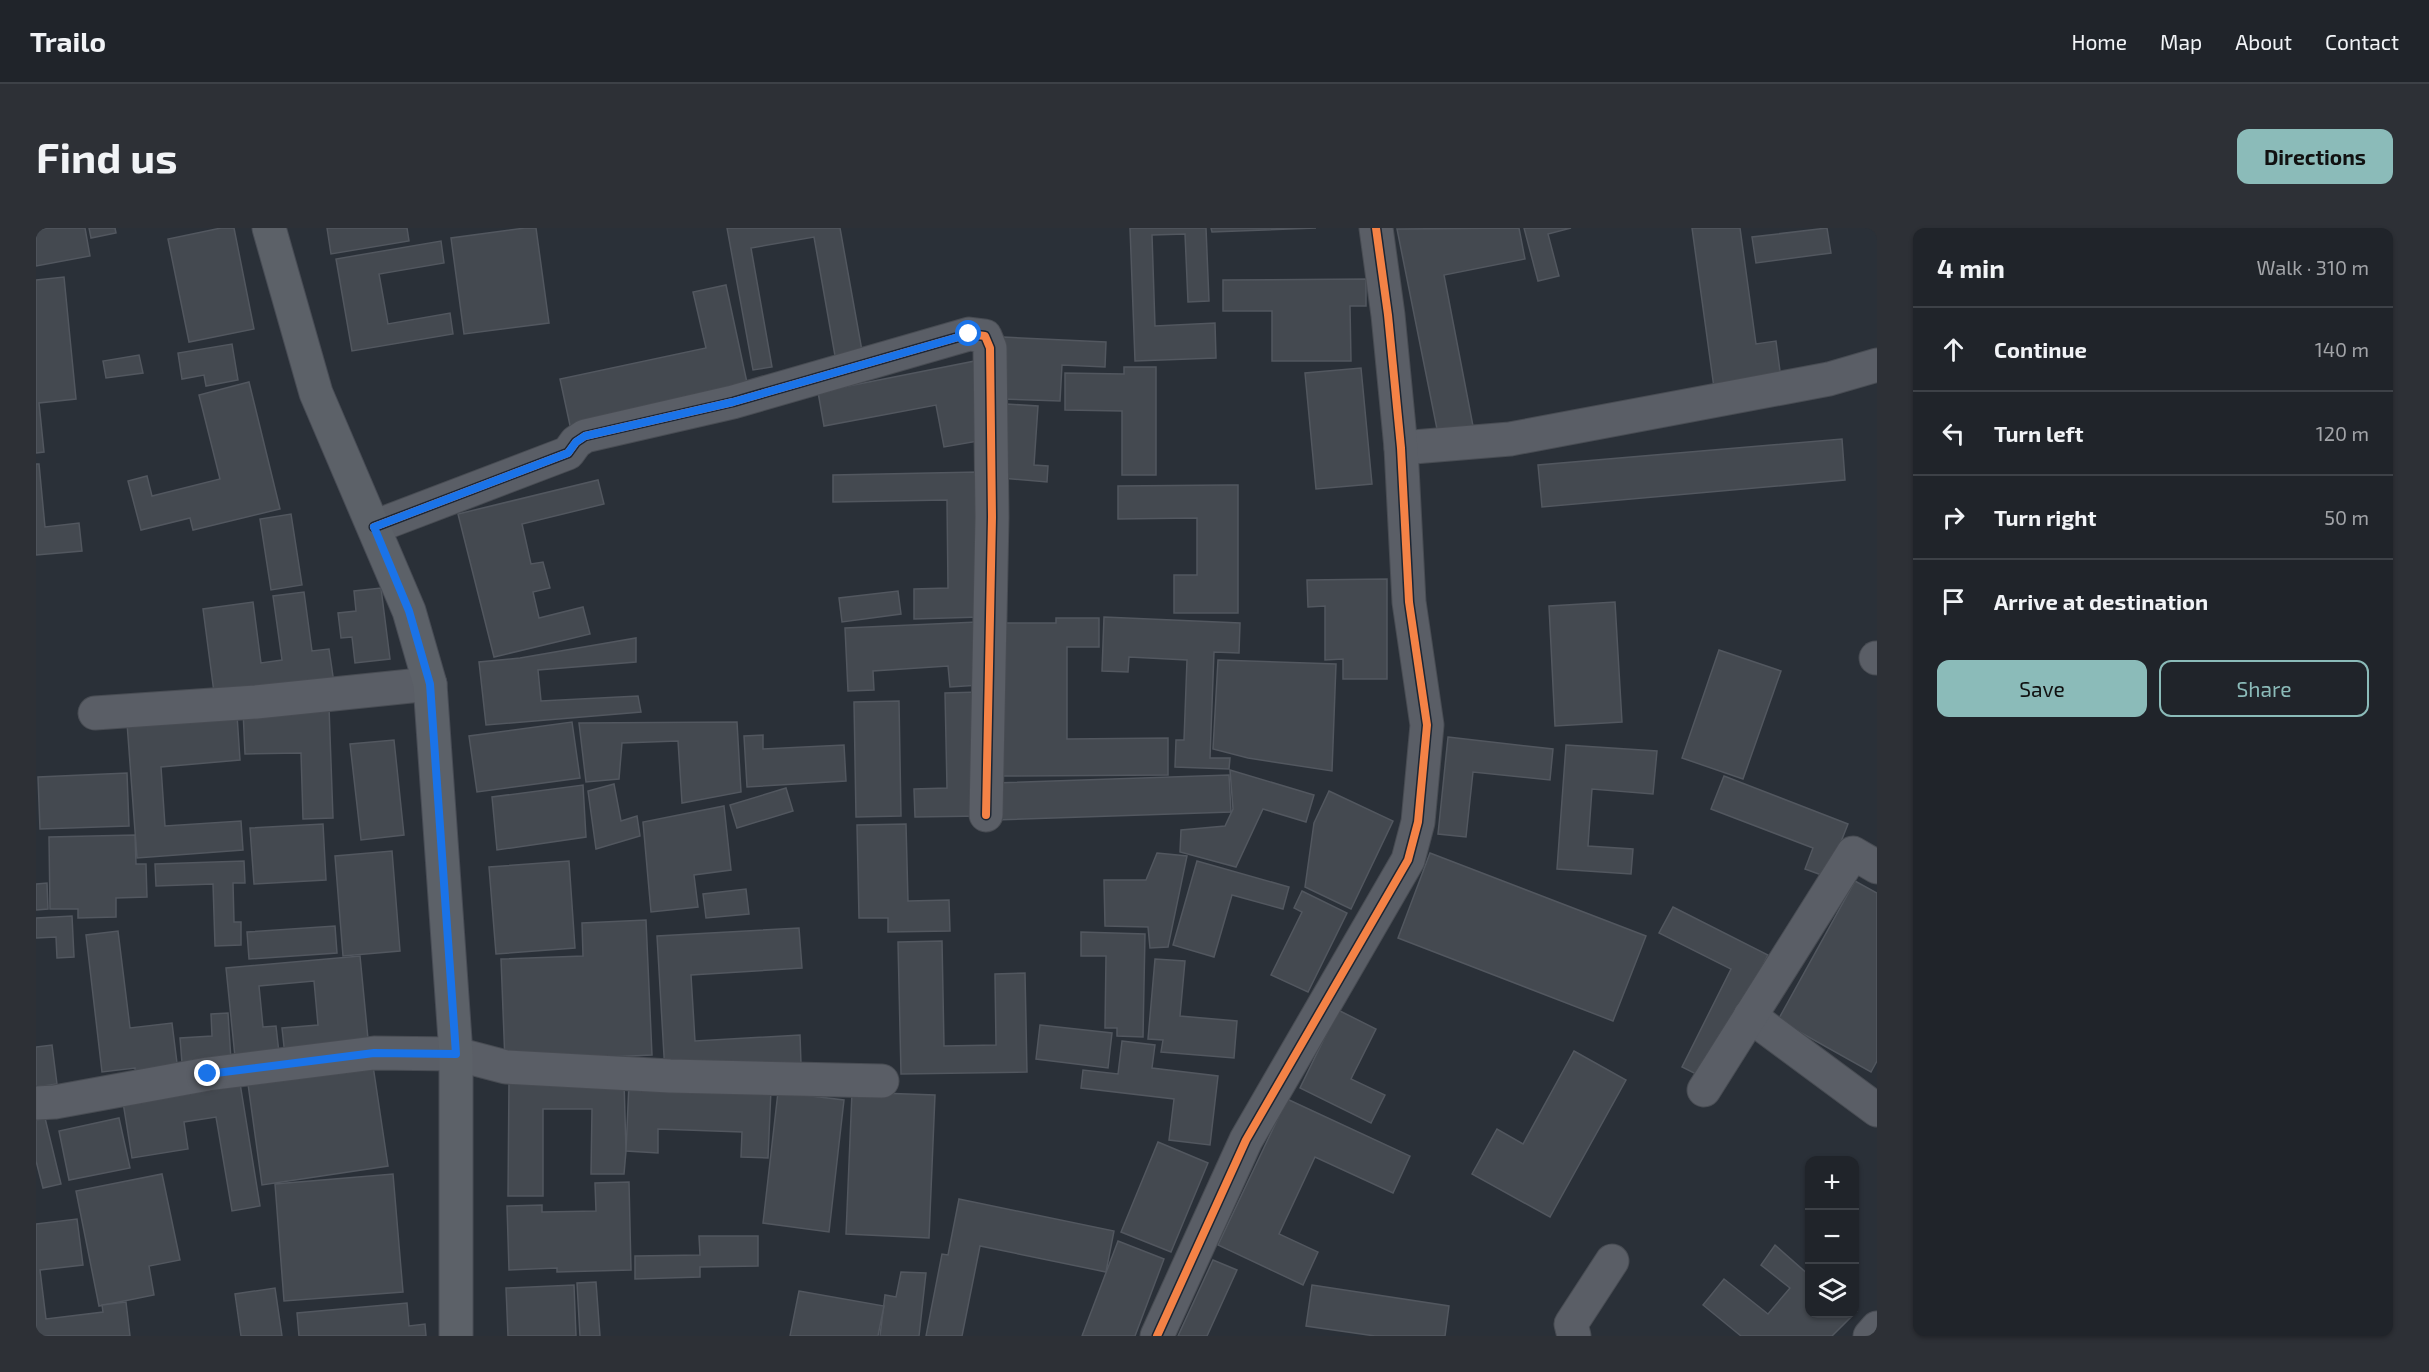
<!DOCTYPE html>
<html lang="en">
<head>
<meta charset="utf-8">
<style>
	:root { --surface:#20242a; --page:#2d3036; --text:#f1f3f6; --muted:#a2a4a8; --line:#3d4147; --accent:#8bbbb9 }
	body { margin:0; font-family:"Exo 2",sans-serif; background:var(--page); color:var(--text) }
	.controls { position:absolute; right:18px; bottom:18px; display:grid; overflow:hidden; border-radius:12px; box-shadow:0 2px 4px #0004 }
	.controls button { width:54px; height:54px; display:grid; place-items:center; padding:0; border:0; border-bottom:2px solid var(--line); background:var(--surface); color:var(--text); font:30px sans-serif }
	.stop { position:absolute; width:18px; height:18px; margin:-14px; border:4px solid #1a73e8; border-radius:50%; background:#fff }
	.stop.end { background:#1a73e8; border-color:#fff; box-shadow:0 2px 6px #0008 }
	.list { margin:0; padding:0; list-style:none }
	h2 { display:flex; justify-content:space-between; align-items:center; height:78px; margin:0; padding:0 24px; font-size:26px }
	h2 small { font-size:20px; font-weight:400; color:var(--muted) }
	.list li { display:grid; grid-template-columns:39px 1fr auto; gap:18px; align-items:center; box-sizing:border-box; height:84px; padding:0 24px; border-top:2px solid var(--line) }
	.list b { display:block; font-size:22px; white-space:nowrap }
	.list em { font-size:20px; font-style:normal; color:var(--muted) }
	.actions { display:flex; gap:12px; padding:18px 24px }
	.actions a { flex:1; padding:14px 0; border:2px solid var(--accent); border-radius:12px; text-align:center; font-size:21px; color:var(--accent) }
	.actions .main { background:var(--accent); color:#111 }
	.icon { flex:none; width:33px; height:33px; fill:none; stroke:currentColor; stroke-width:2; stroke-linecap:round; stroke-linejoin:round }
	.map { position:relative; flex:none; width:1841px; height:1108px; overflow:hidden; border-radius:12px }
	header { display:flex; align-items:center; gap:36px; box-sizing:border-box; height:84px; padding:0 30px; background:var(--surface); border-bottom:2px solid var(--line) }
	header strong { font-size:28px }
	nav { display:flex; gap:33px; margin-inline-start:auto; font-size:21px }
	.intro { display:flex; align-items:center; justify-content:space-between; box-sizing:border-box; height:144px; padding:0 36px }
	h1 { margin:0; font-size:42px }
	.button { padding:15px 27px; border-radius:12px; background:var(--accent); color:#111; font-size:21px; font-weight:700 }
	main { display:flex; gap:36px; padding:0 36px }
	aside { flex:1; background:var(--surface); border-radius:12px; box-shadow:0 2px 4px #0004 }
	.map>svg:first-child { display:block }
</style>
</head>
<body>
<header>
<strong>Trailo</strong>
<nav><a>Home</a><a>Map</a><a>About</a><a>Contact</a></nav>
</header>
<div class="intro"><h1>Find us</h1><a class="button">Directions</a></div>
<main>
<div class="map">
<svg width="1841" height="1108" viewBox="0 0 1841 1108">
	<rect width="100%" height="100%" fill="#2a3038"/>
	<g fill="#444950" stroke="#52575f" stroke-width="1.5">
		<polygon points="12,0 49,0 54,28 0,38 0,2"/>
		<polygon points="53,0 79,0 80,5 55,10"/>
		<polygon points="185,0 198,0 218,101 153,114 132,11"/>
		<polygon points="291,0 371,0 373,13 295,26"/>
		<polygon points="489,0 500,0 513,95 428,106 415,10"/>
		<polygon points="691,0 804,0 828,134 801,139 778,9 715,20 736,139 717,142"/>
		<polygon points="1094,0 1170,0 1173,73 1152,74 1149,6 1116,7 1119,98 1179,95 1180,130 1099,133"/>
		<polygon points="1175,0 1280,0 1176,4"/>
		<polygon points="1483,0 1489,31 1408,47 1437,198 1402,206 1361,1"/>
		<polygon points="1488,0 1535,0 1512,6 1523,48 1502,53"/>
		<polygon points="1656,0 1704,0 1720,116 1740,113 1746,158 1679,167"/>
		<polygon points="1791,0 1795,25 1720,35 1716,9"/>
		<polygon points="405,13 408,35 343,46 352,96 414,85 417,106 316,123 300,31"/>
		<polygon points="28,49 40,171 3,175 8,224 0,225 0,52"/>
		<polygon points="1330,51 1330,78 1314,78 1315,133 1236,133 1236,83 1187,83 1187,52"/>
		<polygon points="690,57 713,164 535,202 524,151 670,120 657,64"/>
		<polygon points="967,109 1070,114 1069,139 1026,137 1024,173 964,171"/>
		<polygon points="196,116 202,152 170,158 168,147 146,151 142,125"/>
		<polygon points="103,127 107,145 70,150 67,133"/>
		<polygon points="939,133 954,211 908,219 900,177 788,198 782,164"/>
		<polygon points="1088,139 1120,139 1120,247 1086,247 1086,183 1029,182 1029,145 1088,146"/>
		<polygon points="1325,140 1336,256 1280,261 1269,145"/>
		<polygon points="213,154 244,281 157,302 154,290 105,302 92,253 111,248 116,268 184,251 163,167"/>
		<polygon points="970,176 1002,178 998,237 1012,238 1011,254 965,250"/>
		<polygon points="1806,211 1809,252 1506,279 1502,237"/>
		<polygon points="0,236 3,236 9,299 43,295 46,323 0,327"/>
		<polygon points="942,244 944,389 878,391 878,361 912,360 911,272 797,274 797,247"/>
		<polygon points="562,252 568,276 486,296 495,336 507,334 514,360 497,364 503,390 547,379 554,406 458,429 422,286"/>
		<polygon points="1192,257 1202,257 1202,385 1138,385 1138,347 1161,347 1161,290 1082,291 1082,258"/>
		<polygon points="255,286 266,357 235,362 224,291"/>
		<polygon points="1351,351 1351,451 1307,451 1307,431 1289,432 1289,378 1272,379 1271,352"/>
		<polygon points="345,360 354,431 319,435 316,409 305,410 302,385 320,383 318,363"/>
		<polygon points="862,363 865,386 806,394 803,370"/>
		<polygon points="268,364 276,423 293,421 298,455 179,472 167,381 217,374 225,435 246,432 237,368"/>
		<polygon points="1579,374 1586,494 1519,498 1513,378"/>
		<polygon points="1068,389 1204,395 1203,425 1178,424 1174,530 1194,530 1193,541 1139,539 1140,512 1148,512 1151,432 1093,429 1092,444 1066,443"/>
		<polygon points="1020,390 1063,390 1063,419 1031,419 1031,511 1132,510 1132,547 961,548 960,395 1020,395"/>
		<polygon points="941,394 944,457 914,459 912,438 837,443 838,462 812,463 809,400"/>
		<polygon points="600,410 600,434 502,442 505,473 602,468 605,484 450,497 443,434 484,430"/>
		<polygon points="1683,422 1745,443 1707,551 1646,530"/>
		<polygon points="1182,432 1300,436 1296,543 1212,530 1177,521"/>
		<polygon points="943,464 946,588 879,589 878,561 911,560 909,465"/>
		<polygon points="863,473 865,588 820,589 818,474"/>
		<polygon points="293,479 297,590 267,591 265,525 209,526 207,482"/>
		<polygon points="201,487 204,532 125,539 129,598 205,593 207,622 101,630 91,495"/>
		<polygon points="536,494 544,550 441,564 433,508"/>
		<polygon points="701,494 705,564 646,575 642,513 586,515 583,551 550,554 543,495"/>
		<polygon points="727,507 727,521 808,517 810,553 711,559 708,508"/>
		<polygon points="1412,509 1517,521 1514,552 1437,544 1430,609 1402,606"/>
		<polygon points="358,512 368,607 325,612 314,516"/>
		<polygon points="1530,517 1621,523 1617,566 1556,561 1552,618 1597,621 1595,646 1521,641"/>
		<polygon points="1194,542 1278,567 1270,594 1227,581 1200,639 1144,624 1145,602 1189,598 1197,581"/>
		<polygon points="91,545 93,598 4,601 2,549"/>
		<polygon points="1193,547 1195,584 959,592 957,555"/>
		<polygon points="1688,548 1812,596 1791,649 1769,641 1777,620 1675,581"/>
		<polygon points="578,556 585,593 601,588 604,608 560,621 552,563"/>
		<polygon points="547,557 550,609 461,622 456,569"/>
		<polygon points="750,560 757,583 701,600 694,577"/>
		<polygon points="1293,563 1357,593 1315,681 1269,659 1278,595"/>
		<polygon points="688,578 695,642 658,647 662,679 615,684 607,594"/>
		<polygon points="287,596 290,652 218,656 214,600"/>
		<polygon points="870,596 872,673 913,672 914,703 852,704 852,690 823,690 821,597"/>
		<polygon points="99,607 100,636 110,636 111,669 80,670 80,689 42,690 42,681 14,681 13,609"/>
		<polygon points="356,623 364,723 307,728 299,628"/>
		<polygon points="1121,625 1151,628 1132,719 1114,720 1112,699 1069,698 1068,652 1110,652"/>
		<polygon points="1394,625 1610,708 1577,793 1362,710"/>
		<polygon points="208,633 209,655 197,655 198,694 205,694 205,717 179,718 177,656 120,658 119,636"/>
		<polygon points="533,633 539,720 460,726 453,639"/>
		<polygon points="1161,633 1253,659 1247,681 1196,667 1178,729 1137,717"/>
		<polygon points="1819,653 1841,665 1841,833 1835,844 1742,792"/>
		<polygon points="11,655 12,681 0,682 0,656"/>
		<polygon points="710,661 713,686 670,690 667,666"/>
		<polygon points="1266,663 1311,685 1272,764 1235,747 1266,684 1258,680"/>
		<polygon points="1637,679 1732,727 1670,851 1646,839 1695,741 1623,705"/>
		<polygon points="36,688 38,729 21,730 20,709 0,710 0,690"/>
		<polygon points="610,692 616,827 469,834 465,731 547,728 546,695"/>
		<polygon points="299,698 301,725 213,731 211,704"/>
		<polygon points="763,700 766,740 655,747 659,813 764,807 765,836 629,845 621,708"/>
		<polygon points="82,703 94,800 136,795 142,843 100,848 99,840 66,844 50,707"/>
		<polygon points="1045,704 1109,706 1107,809 1081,808 1081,800 1069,800 1070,728 1045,728"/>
		<polygon points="906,713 908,818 960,817 959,746 989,745 991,844 865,846 862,714"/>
		<polygon points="324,728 333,821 249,828 246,800 282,797 278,753 223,758 227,799 240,798 243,825 199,829 190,740"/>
		<polygon points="1119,731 1149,733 1144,788 1201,793 1198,830 1125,824 1127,812 1112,811"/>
		<polygon points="1302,782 1340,801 1315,851 1349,867 1335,895 1264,860"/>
		<polygon points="192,785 195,832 146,835 144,810 176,808 175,786"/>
		<polygon points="1004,797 1076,805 1072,840 1000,831"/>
		<polygon points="1086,813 1119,817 1116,840 1182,848 1174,917 1133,912 1138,871 1045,860 1047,842 1082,846"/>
		<polygon points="16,817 21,856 0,859 0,819"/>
		<polygon points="1538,823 1590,852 1514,989 1436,946 1461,901 1487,916"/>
		<polygon points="336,831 352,938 226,957 211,849"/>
		<polygon points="203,849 224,978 196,983 180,889 148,894 152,921 96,930 86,868"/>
		<polygon points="473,853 588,853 590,923 588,946 555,946 556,881 507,881 507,968 472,968"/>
		<polygon points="593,855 735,861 732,930 705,929 706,904 622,901 622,925 590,923"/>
		<polygon points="742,864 808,872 793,1004 727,995"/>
		<polygon points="816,864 899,867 893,1010 810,1006"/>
		<polygon points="1251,871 1374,928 1357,965 1279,929 1243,1006 1282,1024 1267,1057 1182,1017"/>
		<polygon points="9,890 25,956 7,960 0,933 0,892"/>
		<polygon points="83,890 94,940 33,952 23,903"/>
		<polygon points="1122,914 1172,935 1135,1024 1085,1004"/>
		<polygon points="126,946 144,1032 113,1038 118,1067 63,1078 40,963"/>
		<polygon points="357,946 367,1064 248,1073 239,956"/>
		<polygon points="593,954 595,1042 521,1044 521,1040 473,1042 471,978 506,977 506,984 560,983 559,955"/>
		<polygon points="923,971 1078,1003 1070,1044 944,1018 926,1108 890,1108 906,1026 912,1027"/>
		<polygon points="41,991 47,1037 4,1042 10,1091 67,1084 66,1077 90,1074 94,1108 0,1108 0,996"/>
		<polygon points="663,1008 722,1008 722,1038 664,1039 664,1049 599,1051 599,1028 664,1027"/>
		<polygon points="1082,1013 1128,1031 1099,1108 1046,1108"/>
		<polygon points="1739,1017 1774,1048 1774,1086 1818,1086 1818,1081 1821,1083 1796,1108 1705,1108 1667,1077 1688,1051 1732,1086 1754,1060 1725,1037"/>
		<polygon points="1177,1032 1201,1042 1171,1108 1142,1108"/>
		<polygon points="865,1044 890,1045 883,1108 844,1108 849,1067 860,1069"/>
		<polygon points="560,1054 564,1108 544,1108 541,1055"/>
		<polygon points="538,1057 540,1108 472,1108 470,1060"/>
		<polygon points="1276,1057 1413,1078 1409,1108 1339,1108 1270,1098"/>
		<polygon points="239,1060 246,1108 205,1108 199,1066"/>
		<polygon points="763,1063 848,1078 842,1108 754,1108"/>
		<polygon points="371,1075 373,1098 389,1096 390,1108 263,1108 261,1085"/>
	</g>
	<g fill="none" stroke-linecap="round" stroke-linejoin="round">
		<g stroke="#484c53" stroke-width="35">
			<g id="minor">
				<polyline points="1365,220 1474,211 1793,151 1841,137"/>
				<polyline points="338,299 532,225 540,214 549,208 697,174 933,106 949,108 954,120 956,289 950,587"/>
				<polyline points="1840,430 1841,430"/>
				<polyline points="59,485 220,474 394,456"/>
				<polyline points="1714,788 1841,882"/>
				<polyline points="1668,862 1817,625 1841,639"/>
				<polyline points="0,875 19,874 172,846 338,825 420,826 470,839 634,848 846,853"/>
				<polyline points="1121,1108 1210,912 1372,632 1382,594 1391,497 1373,374 1365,220 1352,87 1340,0"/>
				<polyline points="1538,1108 1535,1096 1576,1033"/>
				<polyline points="1834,1108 1841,1100"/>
			</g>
		</g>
		<g stroke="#484c55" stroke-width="35">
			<polyline id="major" points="233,0 280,165 373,383 394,456 420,826 420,1108"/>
		</g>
		<use href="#minor" stroke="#5a5e66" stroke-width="33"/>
		<use href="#major" stroke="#5c6168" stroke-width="33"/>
		<g stroke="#1d2633" stroke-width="11">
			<g id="cycleway">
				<polyline points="338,299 532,225 540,214 549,208 697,174 933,106 949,108 954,120 956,289 950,587"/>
				<polyline points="1121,1108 1210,912 1372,632 1382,594 1391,497 1373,374 1365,220 1352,87 1340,0"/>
			</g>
		</g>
		<use href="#cycleway" stroke="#f48246" stroke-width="8"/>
	</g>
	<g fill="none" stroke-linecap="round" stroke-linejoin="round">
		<polyline stroke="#1a73e8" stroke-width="8" points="172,846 338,825 420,826 394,456 373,383 338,299 532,225 540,214 549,208 697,174 933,106"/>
	</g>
</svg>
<div class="controls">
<button>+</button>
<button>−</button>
<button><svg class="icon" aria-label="layers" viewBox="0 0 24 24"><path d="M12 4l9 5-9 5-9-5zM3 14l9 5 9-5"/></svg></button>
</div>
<div class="stop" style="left:933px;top:106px"></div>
<div class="stop end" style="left:172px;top:846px"></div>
</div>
<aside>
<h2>4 min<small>Walk · 310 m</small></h2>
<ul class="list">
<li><svg class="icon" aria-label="ahead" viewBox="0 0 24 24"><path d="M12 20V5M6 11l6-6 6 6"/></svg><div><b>Continue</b></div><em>140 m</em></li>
<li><svg class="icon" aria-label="left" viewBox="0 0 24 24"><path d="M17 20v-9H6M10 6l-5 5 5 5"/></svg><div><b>Turn left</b></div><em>120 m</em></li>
<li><svg class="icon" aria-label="right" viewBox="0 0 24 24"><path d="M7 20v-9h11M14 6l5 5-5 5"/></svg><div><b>Turn right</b></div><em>50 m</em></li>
<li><svg class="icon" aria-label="arrive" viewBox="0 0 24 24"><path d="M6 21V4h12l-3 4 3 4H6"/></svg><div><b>Arrive at destination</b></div></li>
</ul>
<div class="actions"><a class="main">Save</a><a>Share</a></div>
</aside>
</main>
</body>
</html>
